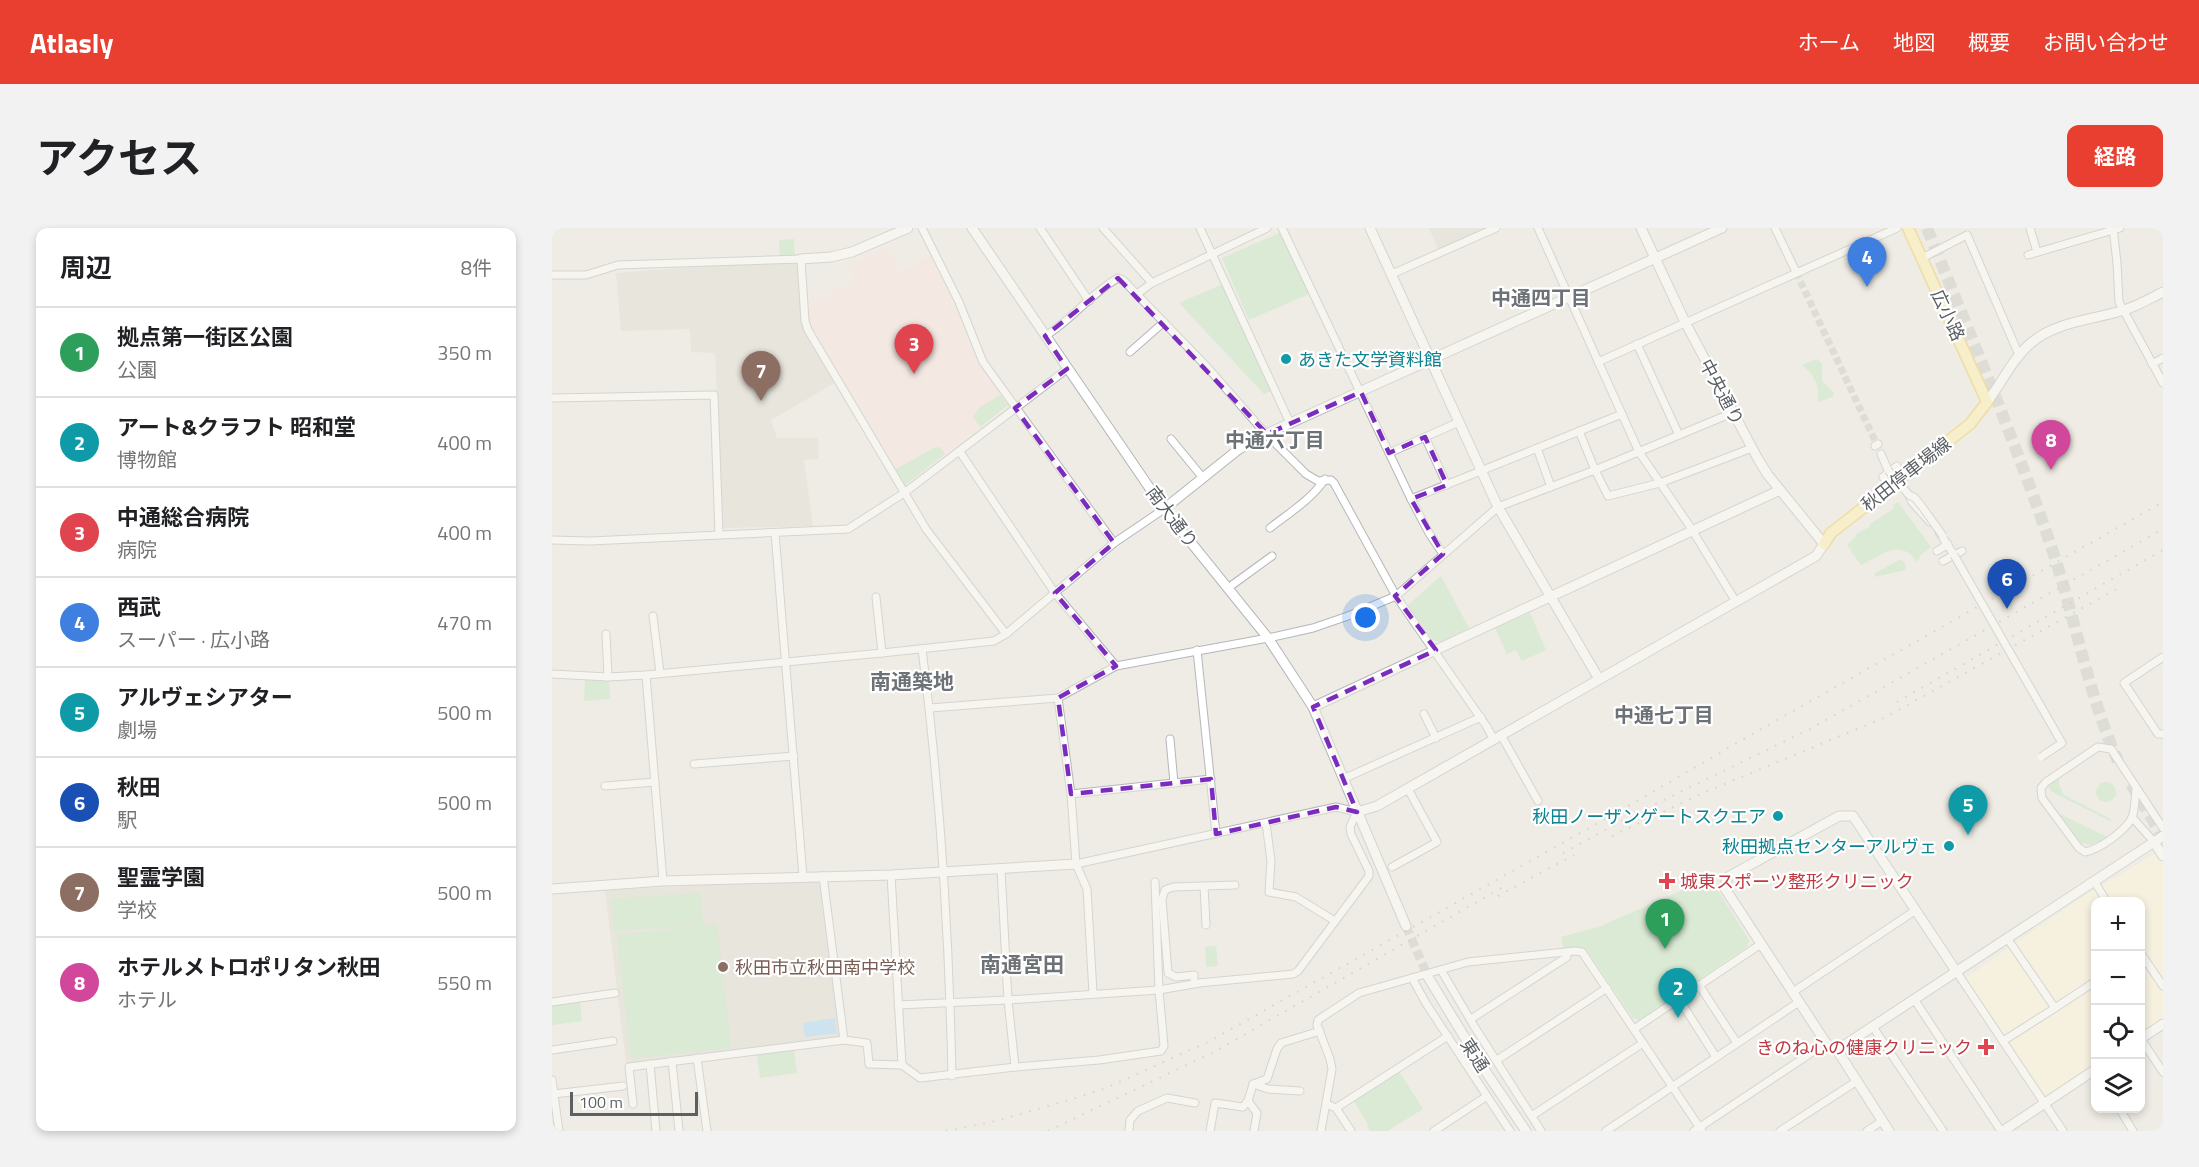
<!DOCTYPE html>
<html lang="ja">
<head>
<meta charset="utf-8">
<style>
	:root { --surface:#fff; --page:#f2f2f2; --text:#202124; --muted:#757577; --line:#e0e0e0; --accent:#e83f30 }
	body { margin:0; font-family:"Titillium Web","Noto Sans JP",sans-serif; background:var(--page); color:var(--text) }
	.controls { position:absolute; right:18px; bottom:18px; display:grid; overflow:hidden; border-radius:12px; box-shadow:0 3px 9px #0003 }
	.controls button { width:54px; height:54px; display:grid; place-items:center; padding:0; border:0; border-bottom:2px solid var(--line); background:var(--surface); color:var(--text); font:30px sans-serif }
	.scale { position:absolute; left:18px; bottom:15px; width:128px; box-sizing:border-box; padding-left:6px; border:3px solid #5c6064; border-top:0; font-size:16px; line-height:21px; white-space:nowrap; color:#5c6064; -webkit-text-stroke:4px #fff; paint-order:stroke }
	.you { position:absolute; left:814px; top:390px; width:21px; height:21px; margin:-15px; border:4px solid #fff; border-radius:50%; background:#1a73e8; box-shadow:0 0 0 9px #1a73e833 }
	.badge { display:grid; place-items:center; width:39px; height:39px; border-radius:50%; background:var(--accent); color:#fff; font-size:20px; font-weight:700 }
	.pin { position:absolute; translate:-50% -50px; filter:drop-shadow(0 2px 3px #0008) }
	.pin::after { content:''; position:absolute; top:32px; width:21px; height:18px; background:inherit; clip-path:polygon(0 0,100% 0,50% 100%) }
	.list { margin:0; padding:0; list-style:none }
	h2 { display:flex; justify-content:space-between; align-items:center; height:78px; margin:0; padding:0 24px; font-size:26px }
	h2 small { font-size:20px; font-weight:400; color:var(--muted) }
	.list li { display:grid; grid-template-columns:39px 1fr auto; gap:18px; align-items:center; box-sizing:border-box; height:90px; padding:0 24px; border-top:2px solid var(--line) }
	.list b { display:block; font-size:22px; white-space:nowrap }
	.list p { margin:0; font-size:20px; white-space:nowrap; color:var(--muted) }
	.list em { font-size:20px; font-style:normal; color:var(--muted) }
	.icon { flex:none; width:33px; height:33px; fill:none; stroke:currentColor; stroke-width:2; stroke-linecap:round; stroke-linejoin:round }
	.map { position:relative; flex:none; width:1611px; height:903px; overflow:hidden; border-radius:12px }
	header { display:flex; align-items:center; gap:36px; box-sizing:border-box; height:84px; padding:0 30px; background:var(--accent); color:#fff }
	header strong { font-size:28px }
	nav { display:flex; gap:33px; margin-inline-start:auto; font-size:21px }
	.intro { display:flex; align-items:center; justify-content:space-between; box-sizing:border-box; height:144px; padding:0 36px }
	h1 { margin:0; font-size:42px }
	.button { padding:15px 27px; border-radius:12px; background:var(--accent); color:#fff; font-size:21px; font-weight:700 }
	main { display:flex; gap:36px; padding:0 36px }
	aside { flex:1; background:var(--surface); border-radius:12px; box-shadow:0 3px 9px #0003 }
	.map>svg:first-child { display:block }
</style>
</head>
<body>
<header>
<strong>Atlasly</strong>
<nav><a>ホーム</a><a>地図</a><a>概要</a><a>お問い合わせ</a></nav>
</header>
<div class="intro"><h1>アクセス</h1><a class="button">経路</a></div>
<main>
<aside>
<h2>周辺<small>8件</small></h2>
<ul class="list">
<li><span class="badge" style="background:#2e9e5b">1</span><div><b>拠点第一街区公園</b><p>公園</p></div><em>350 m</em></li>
<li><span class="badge" style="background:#0f9aa8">2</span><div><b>アート&amp;クラフト 昭和堂</b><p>博物館</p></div><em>400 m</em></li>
<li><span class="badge" style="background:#e0444e">3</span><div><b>中通総合病院</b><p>病院</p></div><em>400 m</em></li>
<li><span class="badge" style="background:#3f7fe0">4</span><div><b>西武</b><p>スーパー · 広小路</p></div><em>470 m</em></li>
<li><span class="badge" style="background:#0f9aa8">5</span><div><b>アルヴェシアター</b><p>劇場</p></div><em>500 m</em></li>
<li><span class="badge" style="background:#1a4fb4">6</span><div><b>秋田</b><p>駅</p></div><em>500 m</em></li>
<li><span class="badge" style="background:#8d6e63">7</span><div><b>聖霊学園</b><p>学校</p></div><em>500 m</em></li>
<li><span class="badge" style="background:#d1479c">8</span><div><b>ホテルメトロポリタン秋田</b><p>ホテル</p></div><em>550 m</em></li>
</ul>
</aside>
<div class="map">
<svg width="1611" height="903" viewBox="0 0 1611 903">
	<rect width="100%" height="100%" fill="#eeece4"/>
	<polygon fill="#fef5da" points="1611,621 1611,799 1589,814 1588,674 1544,674 1543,843 1495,876 1412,751 1527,671"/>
	<g fill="#dedbd2">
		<polygon points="877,0 937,0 886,21"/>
		<polygon points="249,31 253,94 286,153 219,192 225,210 266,210 267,231 252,232 261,298 171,300 163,125 139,124 138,101 69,103 64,45"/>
		<polygon points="267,652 289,809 74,835 53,662"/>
	</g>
	<polygon fill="#fbe3e0" points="335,19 349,43 380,27 420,115 456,177 353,257 259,101 255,77 303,52 296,38"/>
	<g fill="#c0e6c1">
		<polygon points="730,4 757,66 697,92 670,30"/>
		<polygon points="242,11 243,29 228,29 227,12"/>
		<polygon points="671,56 721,162 712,166 627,75"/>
		<path d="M1265,131L1270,136V153L1282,165L1281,168L1268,174L1266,173C1268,157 1262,147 1250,137Z"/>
		<polygon points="448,167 456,177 428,199 421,189 427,180"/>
		<polygon points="388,219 393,226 353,257 344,241 382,220"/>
		<path d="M1346,274L1379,319L1367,328L1368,329L1365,334C1347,309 1330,328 1309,337L1295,317L1305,307L1304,306L1319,298L1318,296L1343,280L1341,277Z"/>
		<polygon points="1349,331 1354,337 1353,342 1322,349 1323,345"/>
		<polygon points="889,348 917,400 888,414 881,412 856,377"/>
		<polygon points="978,385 994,422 970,433 964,422 955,426 943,400"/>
		<polygon points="33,452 57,453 58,471 32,473"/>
		<polygon points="1507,549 1507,557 1512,567 1559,591 1558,593 1500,564 1497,560 1498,555"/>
		<circle cx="1554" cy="564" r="10"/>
		<polygon points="1508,586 1555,609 1540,617 1529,615"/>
		<polygon points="1158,650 1197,712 1195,719 1087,792 1081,790 1034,721 1012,722 1009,709 1049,698"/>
		<polygon points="148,665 151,697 62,703 60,671"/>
		<polygon points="165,696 179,820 79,830 65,707"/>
		<polygon points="664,718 666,738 654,739 653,719"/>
		<polygon points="28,773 30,793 0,797 0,777"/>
		<polygon points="242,822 245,845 208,850 205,827"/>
		<polygon points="847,843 871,881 835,903 818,903 815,898 816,896 801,872"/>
	</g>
	<polygon fill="#a4d7fe" points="283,790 285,805 253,809 251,795"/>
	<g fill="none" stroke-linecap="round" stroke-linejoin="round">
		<polyline stroke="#cac9c4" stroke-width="7" stroke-dasharray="7 3.5" stroke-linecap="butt" points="1244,44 1325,217"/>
		<polyline stroke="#cac9c4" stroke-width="9" stroke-dasharray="9 4.5" stroke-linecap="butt" points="854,698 876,749"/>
		<g stroke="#cac9c4" stroke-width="12" stroke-dasharray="12 6" stroke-linecap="butt">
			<path d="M1375,0C1418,107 1464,214 1501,324C1524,393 1536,466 1566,533"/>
			<polyline points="1579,556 1611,609"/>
		</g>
		<g stroke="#b4b7bb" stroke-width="9">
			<g id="street">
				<polyline points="370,0 407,74 431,134 562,315"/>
				<polyline points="488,0 537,73"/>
				<polyline points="551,0 600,55"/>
				<polyline points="648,0 738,195"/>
				<polyline points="730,0 859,271 877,305 891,326"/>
				<polyline points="986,0 1087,224 1137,297 1184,374"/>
				<polyline points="1223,0 1244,44"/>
				<polyline points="1478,0 1485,24"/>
				<polyline points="1561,0 1565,35 1567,74 1611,155"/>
				<polyline points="1476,27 1568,0"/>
				<polyline points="1370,30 1415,7 1467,127"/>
				<polyline points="840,46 944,0"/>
				<polyline points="0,47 34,47 66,37 249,31 253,93 256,102 374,301 454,406"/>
				<polyline points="585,66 600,55 715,0"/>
				<path d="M493,108C520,92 539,65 566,50L571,52L656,140L714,206L754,246L766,253L779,252L782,255L844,368L935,499L942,512"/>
				<polyline points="1085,116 1127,207"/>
				<polyline points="578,124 612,94"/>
				<polyline points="1046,134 1345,0"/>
				<polyline points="1600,136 1611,130"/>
				<polyline points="0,170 162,167 167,306"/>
				<polyline points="1027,203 1043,242 1056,268 1108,255 1200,220"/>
				<polyline points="873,209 895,257"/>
				<polyline points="619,211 651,250"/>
				<polyline points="1323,218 1326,216"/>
				<polyline points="985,220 999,259"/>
				<polyline points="408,224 503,365 564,438"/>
				<polyline points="837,225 907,194"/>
				<polyline points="1329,226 1336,242"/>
				<polyline points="1331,249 1345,238"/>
				<polyline points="1357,267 1360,274 1378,294"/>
				<polyline points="859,271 1070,186"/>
				<path d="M718,300C737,285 759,272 773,251"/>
				<polyline points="1387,304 1402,327"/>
				<polyline points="223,305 251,649"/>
				<polyline points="0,312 38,313 296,301 352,265 515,141"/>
				<polyline points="1385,323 1396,316"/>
				<polyline points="1391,333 1410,323"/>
				<polyline points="676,360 720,328"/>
				<polyline points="324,369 330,425"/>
				<polyline points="101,388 108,445"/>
				<polyline points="54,406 56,449"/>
				<path d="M370,421C388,562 397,705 400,848"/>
				<polyline points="645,422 664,606"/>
				<polyline points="1611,429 1572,455 1606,506 1611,506"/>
				<polyline points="0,446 56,449 94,447 330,425 442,413 454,406 562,315 612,281"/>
				<polyline points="94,447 111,653"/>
				<polyline points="506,470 519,566 524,636 535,661 541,765"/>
				<polyline points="378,480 506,470 564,438 716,410 761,400 796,388 844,368 946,279 1043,242 1180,185"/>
				<polyline points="872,486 884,510"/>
				<polyline points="949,507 986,573"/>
				<polyline points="618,511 622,555"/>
				<polyline points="142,536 242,528"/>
				<polyline points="791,551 929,489"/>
				<polyline points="53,558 103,554"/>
				<path d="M1584,561C1583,569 1583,582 1580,590C1572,604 1548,621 1533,624L1527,620L1490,570L1489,560L1494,554L1546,519L1559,521L1611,600"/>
				<polyline points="519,566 659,551"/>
				<polyline points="1580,589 1602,614"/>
				<polyline points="714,595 719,633 717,664 744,669 783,693"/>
				<polyline points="840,639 885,614 856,561"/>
				<polyline points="449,642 456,772 463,839"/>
				<polyline points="339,647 350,837"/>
				<polyline points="271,648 292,812"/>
				<polyline points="1542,653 1555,674"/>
				<polyline points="652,658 654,697"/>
				<polyline points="1455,710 1503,780 1544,753"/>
				<polyline points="1588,724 1611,758"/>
				<polyline points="889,742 922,798 989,903"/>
				<polyline points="1404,743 1511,903"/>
				<polyline points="860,750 875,777 958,903"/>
				<polyline points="642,756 642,747 624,749 616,745 610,671 613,662 621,659 683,657"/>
				<polyline points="1147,757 1185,815"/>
				<polyline points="1241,764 1364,682"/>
				<polyline points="1127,771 1164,829"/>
				<polyline points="1362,771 1449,903"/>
				<polyline points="0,774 63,765"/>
				<polyline points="346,777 456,772 607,762 647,755 741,746 746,743 817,648 817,643 799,606 798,599 805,584 784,579 524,636"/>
				<polyline points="919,791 1015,729 1014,724"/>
				<polyline points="1321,799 1391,903"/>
				<polyline points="1082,801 1209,716"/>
				<polyline points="1589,811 1611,844"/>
				<polyline points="1451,813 1503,780"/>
				<polyline points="0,822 61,813"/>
				<polyline points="145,830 155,903"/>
				<polyline points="945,832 1055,760"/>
				<polyline points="120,833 127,903"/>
				<polyline points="98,836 104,903"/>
				<polyline points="0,852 7,903"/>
				<polyline points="701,856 716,861 748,863"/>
				<polyline points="2,866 71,858"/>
				<polyline points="696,873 705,885 702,903"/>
				<polyline points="81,876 77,839 292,812 315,815 317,836 350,837 368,850 463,839 547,832 609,823 612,818 607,762 603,654"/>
				<polyline points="774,876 784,880 799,903"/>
				<polyline points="784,880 896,808"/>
				<polyline points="1567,880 1581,903"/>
				<polyline points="981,887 1091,815"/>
				<polyline points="0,901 2,903"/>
				<polyline points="577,903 578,892 586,883 615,870 643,875"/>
				<polyline points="658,903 663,875 691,879 696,873 701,856 715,851 725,821 729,815 768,803"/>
				<polyline points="769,903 780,841 778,831 765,797 766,792 807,765 916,734 1023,723 1030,724 1150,903"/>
				<polyline points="882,903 935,868"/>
				<polyline points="1054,903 1247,774"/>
				<polyline points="1142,903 1274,815"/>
				<polyline points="1228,903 1305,853"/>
				<polyline points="1315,903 1330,893"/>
			</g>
		</g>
		<g stroke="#b3b7bb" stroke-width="11">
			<g id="secondary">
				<polyline points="420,0 612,281 716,410 761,479 854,698"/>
				<polyline points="818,0 946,279 1047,451"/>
				<polyline points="249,31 279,29 300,24 356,0"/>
				<path d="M1435,174C1450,155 1460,131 1479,115C1503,94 1539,92 1569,83C1584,79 1597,71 1611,64"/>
				<polyline points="612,281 687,221 714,206 1170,0"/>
				<polyline points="761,479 1228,262"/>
				<polyline points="805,584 825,578 1264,328 1272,316 1216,247 1206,231 1133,94 1089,0"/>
				<polyline points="1602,614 1611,628"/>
				<polyline points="0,661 111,653 339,647 524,636"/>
				<polyline points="876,749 932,841 974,903"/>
				<polyline points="1588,811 1611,796"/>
				<polyline points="1285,822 1611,608"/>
				<polyline points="1337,903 1285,822 1274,815 1172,659 1176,649 1287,588 1301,588 1404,743"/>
				<polyline points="1451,903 1544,841"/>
			</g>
		</g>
		<g stroke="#f0c75b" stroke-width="13">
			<polyline id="primary" points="1272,316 1279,305 1418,196 1435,174 1356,0"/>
		</g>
		<use href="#street" stroke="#fff" stroke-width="7"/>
		<use href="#secondary" stroke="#fff" stroke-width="9"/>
		<use href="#primary" stroke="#fef1a9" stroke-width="10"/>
		<g stroke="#b3b4b4" stroke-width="2" stroke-dasharray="1.5 8" stroke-linecap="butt">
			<polyline points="1345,474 1611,322"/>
			<polyline points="1060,608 1151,565 1334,489 1570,358"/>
			<polyline points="1011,625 1083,586 1258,501 1611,301"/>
			<polyline points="946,668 1022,627"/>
			<polyline points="394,903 444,893 520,871 554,860 658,813 1094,568 1197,508 1611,274"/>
			<polyline points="496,903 662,824 951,659"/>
		</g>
		<g stroke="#b4b7bb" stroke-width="9" stroke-linecap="butt">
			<g id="street-bridge">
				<polyline points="1336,242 1357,267 1363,270 1371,280 1391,308"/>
				<polyline points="1402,327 1510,515 1489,529"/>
			</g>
		</g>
		<use href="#street-bridge" stroke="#fff" stroke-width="7"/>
	</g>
	<path d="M0 0H1611V903H0ZM566,50L715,206L809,164L837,225L873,209L895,257L859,271L891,326L843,368L884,422L761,479L805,584L784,579L664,606L659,551L519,566L506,470L564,438L503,365L562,315L463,180L515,141L493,108Z" fill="#eeece4" fill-opacity=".55" fill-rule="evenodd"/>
	<path fill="none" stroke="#7b2cbf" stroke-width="4.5" stroke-dasharray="12 8" stroke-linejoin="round" d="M566,50L715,206L809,164L837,225L873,209L895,257L859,271L891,326L843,368L884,422L761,479L805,584L784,579L664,606L659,551L519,566L506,470L564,438L503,365L562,315L463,180L515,141L493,108Z"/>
	<g fill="#0f9aa8" stroke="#fff" stroke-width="2">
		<circle cx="734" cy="131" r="6"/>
		<circle cx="1226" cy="588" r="6"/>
		<circle cx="1397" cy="618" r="6"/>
	</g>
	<g fill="#e0444e" stroke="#fff" stroke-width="2">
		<path d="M1112 644h6v6h6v6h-6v6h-6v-6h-6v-6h6z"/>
		<path d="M1431 810h6v6h6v6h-6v6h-6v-6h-6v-6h6z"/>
	</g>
	<circle fill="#8d6e63" stroke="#fff" stroke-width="2" cx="171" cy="739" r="6"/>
	<g text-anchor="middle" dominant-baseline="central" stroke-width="4.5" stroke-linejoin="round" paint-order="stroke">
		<g font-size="18" fill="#5c6064" stroke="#fff">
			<text transform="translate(1396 87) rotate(65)">広小路</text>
			<text transform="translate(1170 164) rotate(62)">中央通り</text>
			<text transform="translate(1354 246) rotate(-38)">秋田停車場線</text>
			<text transform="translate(620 289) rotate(53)">南大通り</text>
			<text transform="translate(923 827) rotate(57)">東通</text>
		</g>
		<g font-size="18" fill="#0d838f" stroke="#fff" text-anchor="end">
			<text x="746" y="131" text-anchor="start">あきた文学資料館</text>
			<text x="1214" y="588">秋田ノーザンゲートスクエア</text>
			<text x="1385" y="618">秋田拠点センターアルヴェ</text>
		</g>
		<g font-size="18" fill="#be3a42" stroke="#fff" text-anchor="start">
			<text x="1128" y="653">城東スポーツ整形クリニック</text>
			<text x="1420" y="819" text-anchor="end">きのね心の健康クリニック</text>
		</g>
		<g font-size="18" fill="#785e54" stroke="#fff" text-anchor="start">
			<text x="183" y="739">秋田市立秋田南中学校</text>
		</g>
		<g font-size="20" font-weight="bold" fill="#6d7276" stroke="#fff">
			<text x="989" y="69">中通四丁目</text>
			<text x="723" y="211">中通六丁目</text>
			<text x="1112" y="486">中通七丁目</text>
		</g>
		<g font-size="21" font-weight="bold" fill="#6d7276" stroke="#fff">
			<text x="360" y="453">南通築地</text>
			<text x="470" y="736">南通宮田</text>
		</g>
	</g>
</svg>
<div class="controls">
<button>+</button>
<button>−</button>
<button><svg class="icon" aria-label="locate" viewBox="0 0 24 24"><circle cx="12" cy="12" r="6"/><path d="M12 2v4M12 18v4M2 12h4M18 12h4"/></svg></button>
<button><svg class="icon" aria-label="layers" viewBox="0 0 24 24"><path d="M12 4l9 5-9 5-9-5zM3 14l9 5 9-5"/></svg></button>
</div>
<div class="scale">100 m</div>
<div class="you"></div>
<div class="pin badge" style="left:1113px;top:721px;background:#2e9e5b">1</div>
<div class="pin badge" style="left:1126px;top:790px;background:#0f9aa8">2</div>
<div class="pin badge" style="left:362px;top:146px;background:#e0444e">3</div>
<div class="pin badge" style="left:1315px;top:59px;background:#3f7fe0">4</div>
<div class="pin badge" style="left:1416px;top:607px;background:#0f9aa8">5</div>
<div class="pin badge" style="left:1455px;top:381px;background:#1a4fb4">6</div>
<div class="pin badge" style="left:209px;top:173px;background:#8d6e63">7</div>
<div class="pin badge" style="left:1499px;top:242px;background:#d1479c">8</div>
</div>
</main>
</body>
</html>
